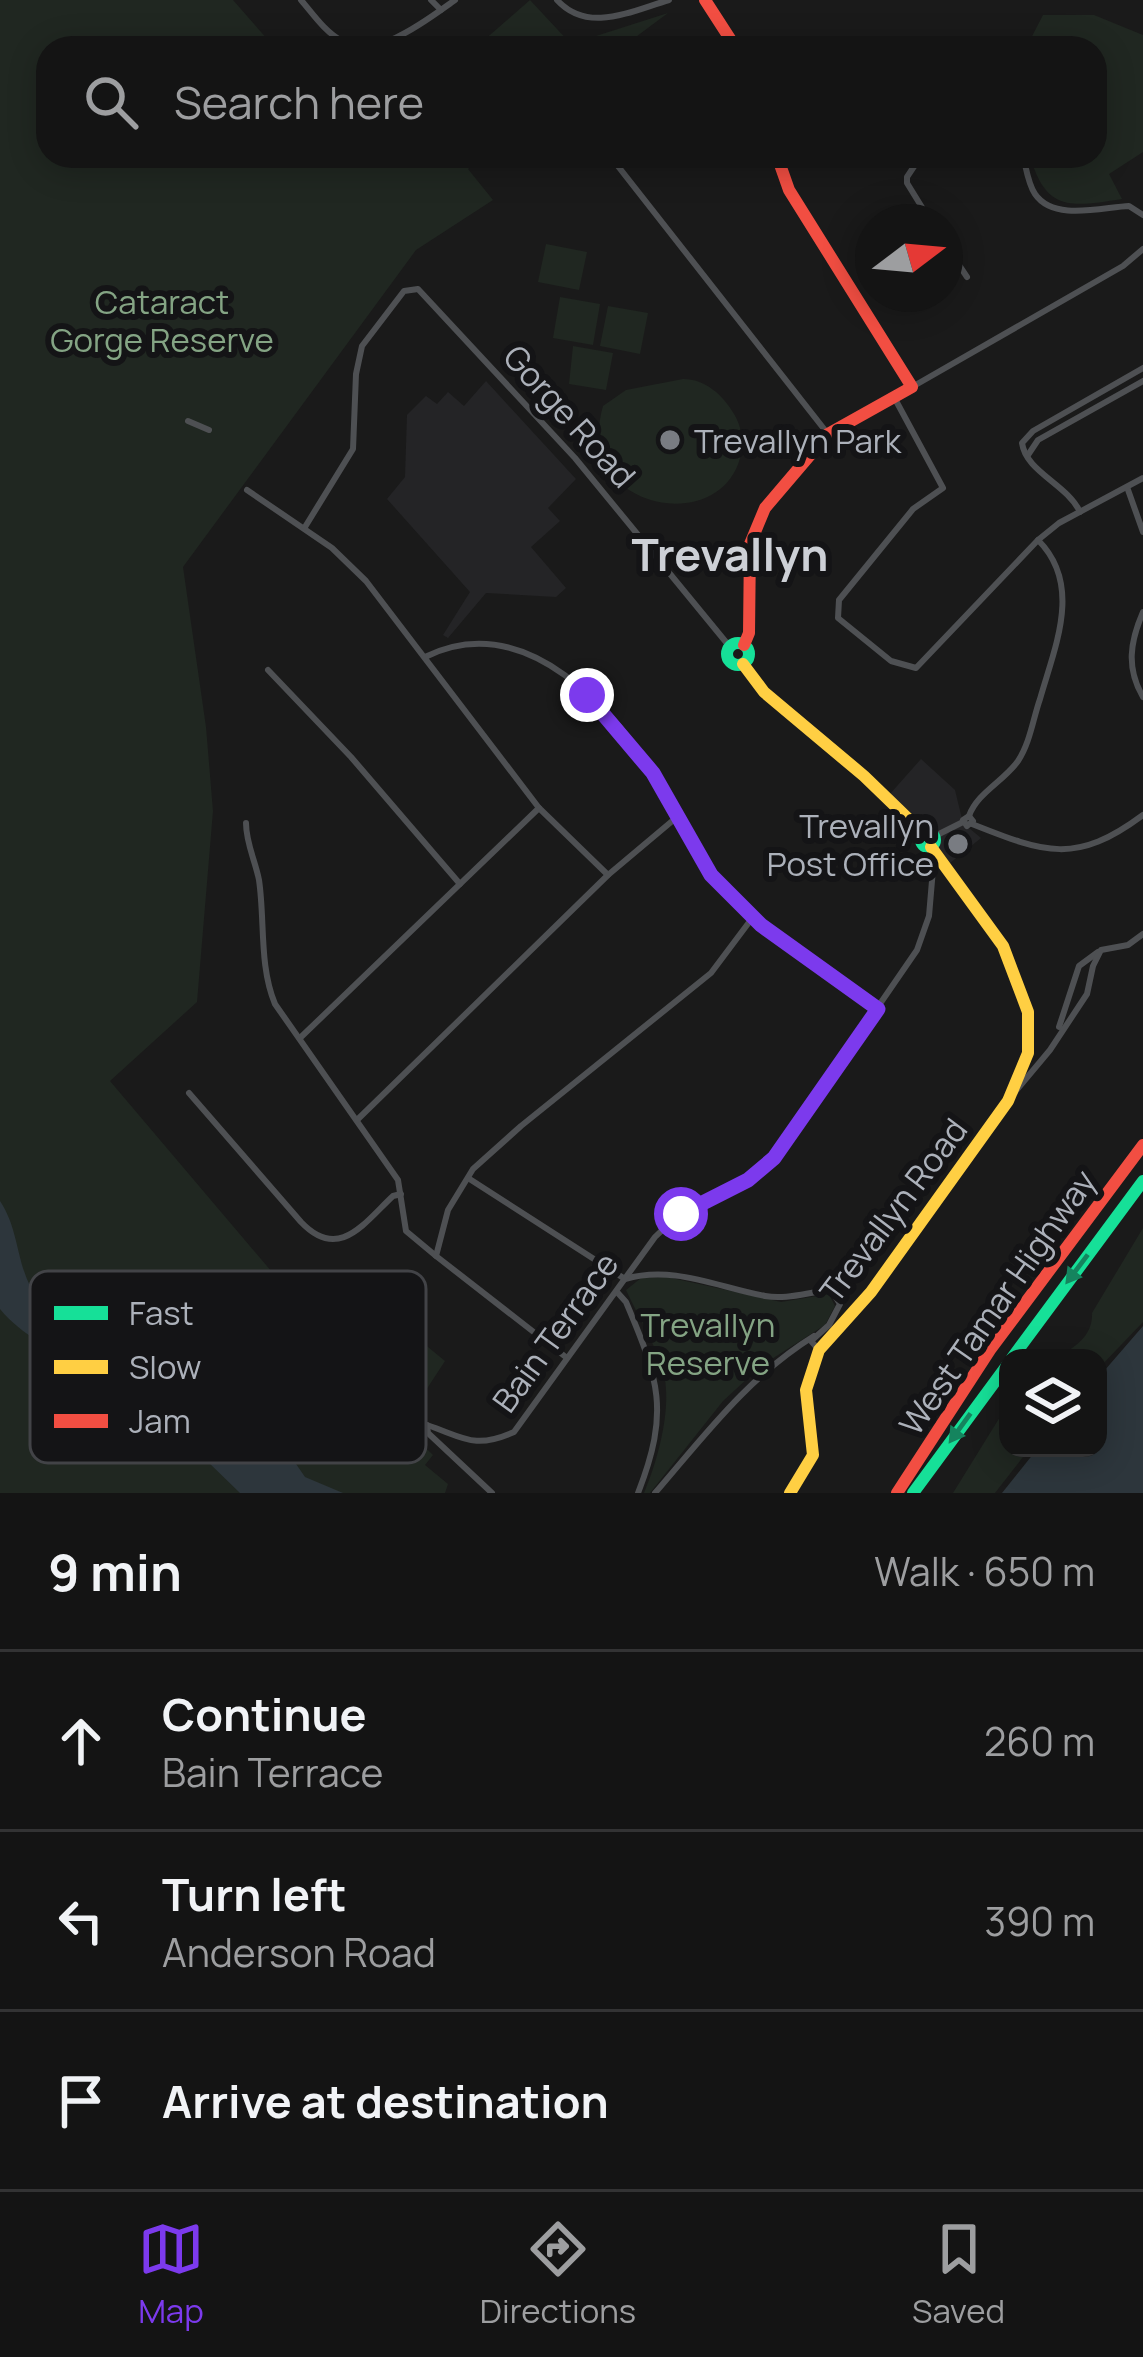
<!DOCTYPE html>
<html lang="en">
<head>
<meta charset="utf-8">
<style>
	:root { --surface:#141414; --page:#1d1d1d; --text:#f1f3f6; --muted:#9d9ea0; --line:#333334; --accent:#7c3aed }
	body { margin:0; font-family:Manrope,sans-serif; background:var(--page); color:var(--text) }
	.controls { position:absolute; right:36px; bottom:36px; display:grid; overflow:hidden; border-radius:24px; box-shadow:0 6px 30px #0003 }
	.controls button { width:108px; height:108px; display:grid; place-items:center; padding:0; border:0; border-bottom:3px solid var(--line); background:var(--surface); color:var(--text); font:60px sans-serif }
	.compass { position:absolute; left:855px; top:204px; width:108px; height:108px; border-radius:50%; background:var(--surface); box-shadow:0 6px 30px #0003; rotate:74deg }
	.stop { position:absolute; width:36px; height:36px; margin:-27px; border:9px solid #7c3aed; border-radius:50%; background:#fff }
	.stop.end { background:#7c3aed; border-color:#fff; box-shadow:0 3px 12px #0008 }
	.list { margin:0; padding:0; list-style:none }
	h2 { display:flex; justify-content:space-between; align-items:center; height:156px; margin:0; padding:0 48px; font-size:51px }
	h2 small { font-size:39px; font-weight:400; color:var(--muted) }
	.list li { display:grid; grid-template-columns:78px 1fr auto; gap:36px; align-items:center; box-sizing:border-box; height:180px; padding:0 48px; border-top:3px solid var(--line) }
	.list b { display:block; font-size:45px; white-space:nowrap }
	.list p { margin:0; font-size:39px; white-space:nowrap; color:var(--muted) }
	.list em { font-size:39px; font-style:normal; color:var(--muted) }
	.icon { flex:none; width:66px; height:66px; fill:none; stroke:currentColor; stroke-width:2; stroke-linecap:round; stroke-linejoin:round }
	.map { position:relative; flex:none; width:1143px; height:1493px; overflow:hidden }
	.search { position:absolute; background:var(--surface); box-shadow:0 6px 30px #0003; left:36px; right:36px; top:36px; height:132px; display:flex; align-items:center; gap:30px; box-sizing:border-box; padding:0 42px; border-radius:36px; color:var(--muted); font-size:45px }
	.sheet { height:696px; background:var(--surface) }
	nav { display:flex; justify-content:space-around; align-items:center; box-sizing:border-box; height:168px; border-top:3px solid var(--line); background:var(--surface); font-size:33px; color:var(--muted) }
	nav a { display:grid; justify-items:center; gap:6px }
	nav .on { color:var(--accent) }
	.map>svg:first-child { display:block }
</style>
</head>
<body>
<div class="map">
<svg width="1143" height="1493" viewBox="0 0 1143 1493">
	<rect width="100%" height="100%" fill="#1a1a1a"/>
	<g fill="#242426">
		<polygon points="486,381 576,479 548,508 560,521 531,547 566,588 556,597 486,593 448,638 443,635 470,592 387,499 405,477 407,415 426,396 437,404 448,392 464,406"/>
		<polygon points="921,759 955,790 963,823 981,838 950,863 938,846 940,838 890,794"/>
	</g>
	<g fill="#202721">
		<polygon points="0,0 233,0 275,48 48,48 48,156 484,156 468,169 493,200 416,250 183,567 206,727 213,811 197,1002 110,1081 294,1298 346,1296 355,1287 445,1361 413,1410 406,1429 433,1455 425,1465 448,1484 445,1493 0,1493"/>
		<polygon points="530,0 571,44 668,13 621,48 475,48"/>
		<path d="M1043,15H1094L1143,35V152L1109,174L1122,199C1071,207 1046,212 1030,156H1095V48H1026Z"/>
		<polygon points="546,244 587,252 579,290 538,282"/>
		<polygon points="560,297 600,304 593,345 553,338"/>
		<polygon points="608,306 648,313 640,354 600,346"/>
		<polygon points="573,346 613,353 606,390 569,384"/>
		<path d="M683,379C705,379 723,395 734,414C742,427 744,443 740,458C719,537 573,510 603,406L626,390Z"/>
		<path d="M1143,1228V1322L1098,1369V1358H1057C1075,1347 1093,1336 1092,1313Z"/>
		<path d="M667,1277L781,1302L829,1294L835,1306L825,1325L761,1366L723,1401L650,1493H644C658,1460 673,1406 663,1370C654,1342 638,1316 626,1290L641,1278Z"/>
		<polygon points="1008,1404 1008,1448 1030,1448 995,1493 953,1493"/>
	</g>
	<g fill="#2d363c">
		<path d="M0,1201C18,1228 16,1257 30,1286C38,1290 51,1292 57,1298C86,1322 82,1358 134,1348L151,1365L178,1376L200,1404L232,1419L267,1443L285,1448L305,1477L343,1493H240L205,1459L145,1425L124,1402L109,1407C92,1398 90,1382 77,1370C53,1348 22,1336 0,1309Z"/>
		<polygon points="1143,1326 1143,1493 1002,1493 1038,1448 1098,1448 1098,1378"/>
	</g>
	<g fill="none" stroke-linecap="round" stroke-linejoin="round">
		<g stroke="#4e5053" stroke-width="6">
			<path d="M301,0C313,14 325,32 342,41C376,61 428,19 455,0"/>
			<polyline points="431,0 441,10"/>
			<path d="M557,0C588,34 631,11 669,0"/>
			<polyline points="610,156 828,434"/>
			<polyline points="921,156 907,177 907,183 931,222"/>
			<path d="M1023,156C1026,167 1028,184 1035,194C1054,222 1103,207 1129,206L1143,215"/>
			<polyline points="945,244 967,277"/>
			<polyline points="912,387 1123,266 1143,249"/>
			<polyline points="894,397 943,488 913,509 839,600 838,618 891,661 916,668 1038,540"/>
			<polyline points="188,421 209,430"/>
			<polyline points="1028,455 1038,440 1143,381"/>
			<polyline points="1127,487 1143,532"/>
			<polyline points="247,490 332,548 366,581 539,808 608,875"/>
			<path d="M1080,512C1067,484 1026,472 1022,443L1033,431L1143,368"/>
			<polyline points="305,527 353,449 356,374 362,346 404,291 418,289 575,458 730,647"/>
			<path d="M1143,612C1130,642 1126,668 1143,697"/>
			<path d="M425,657C526,607 617,711 664,790C681,819 691,852 714,877C761,930 820,968 877,1009"/>
			<polyline points="268,670 351,757 460,884"/>
			<path d="M969,816C977,793 1004,781 1018,761C1030,743 1033,719 1040,699C1055,646 1083,585 1038,540L1059,523L1143,478"/>
			<polygon points="969,816 973,821 967,826 963,820"/>
			<path d="M246,823C246,843 255,860 259,880C265,920 259,966 275,1004L398,1180L406,1231L436,1256"/>
			<path d="M972,824C1045,853 1076,865 1143,815"/>
			<polyline points="935,836 963,822"/>
			<polyline points="1059,1027 1079,966 1098,952"/>
			<polyline points="300,1038 539,808"/>
			<path d="M189,1093L301,1222C339,1262 364,1223 393,1196L401,1194"/>
			<polyline points="1014,1093 1050,1050 1087,994 1093,966 1101,950 1128,945 1143,934"/>
			<polyline points="357,1120 608,875 677,817"/>
			<path d="M468,1178L625,1279C673,1265 717,1287 765,1296C787,1300 808,1292 831,1290L840,1304L829,1325L811,1341L819,1350"/>
			<path d="M617,1292L626,1302C659,1380 670,1411 638,1493"/>
			<polyline points="567,1358 436,1256 448,1210 473,1169 521,1126 711,973 753,917"/>
			<path d="M427,1425C463,1437 474,1450 514,1432L655,1237C690,1202 739,1193 774,1158L917,950L929,916L933,869L938,857"/>
			<polyline points="427,1425 428,1433 492,1493"/>
			<path d="M655,1493C705,1435 748,1377 814,1336"/>
		</g>
		<g stroke="#16e098" stroke-width="12">
			<circle cx="738" cy="654" r="11"/>
			<circle cx="928" cy="840" r="7"/>
			<polyline points="1012,1358 1143,1181"/>
			<polyline points="913,1493 1008,1364"/>
		</g>
		<g stroke="#ffcf43" stroke-width="12">
			<polyline points="743,664 764,692 864,776 924,834"/>
			<polyline points="790,1493 813,1455 806,1390 819,1350 871,1292 1008,1101 1028,1053 1028,1012 1003,946 931,847"/>
		</g>
		<g stroke="#f24e42" stroke-width="12">
			<polyline points="705,0 736,48"/>
			<polyline points="744,645 749,633 750,544 765,508 828,434 912,387 789,190 777,156"/>
			<polyline points="897,1493 990,1350 1143,1145"/>
		</g>
	</g>
	<defs><path id="oneway-solid" d="M-6-.8H1V-3.2L6.5 0L1 3.2V.8H-6Z" transform="scale(3)"/></defs>
	<g fill="#15845e">
		<use href="#oneway-solid" transform="translate(1077 1269) rotate(127)"/>
		<use href="#oneway-solid" transform="translate(960 1428) rotate(126)"/>
	</g>
	<g fill="none" stroke-linecap="round" stroke-linejoin="round">
		<polyline stroke="#7c3aed" stroke-width="15" points="587,695 653,773 711,875 761,925 878,1009 774,1158 748,1180 681,1214"/>
	</g>
	<g fill="#797c82" stroke="#141416" stroke-width="4.5">
		<circle cx="670" cy="440" r="12"/>
		<circle cx="958" cy="844" r="12"/>
	</g>
	<g text-anchor="middle" dominant-baseline="central" stroke-width="12" stroke-linejoin="round" paint-order="stroke">
		<g font-size="33" fill="#84a484" stroke="#141416">
			<text x="162" y="301">Cataract<tspan x="162" dy="38">Gorge Reserve</tspan></text>
			<text x="708" y="1324">Trevallyn<tspan x="708" dy="38">Reserve</tspan></text>
		</g>
		<g font-size="33" fill="#acb1ba" stroke="#141416">
			<text transform="translate(570 416) rotate(48)">Gorge Road</text>
			<text transform="translate(893 1210) rotate(-53)">Trevallyn Road</text>
			<text transform="translate(997 1302) rotate(-55)">West Tamar Highway</text>
			<text transform="translate(555 1332) rotate(-54)">Bain Terrace</text>
		</g>
		<g font-size="33" fill="#acb1ba" stroke="#141416" text-anchor="start">
			<text x="694" y="440">Trevallyn Park</text>
			<text x="934" y="825" text-anchor="end">Trevallyn<tspan x="934" dy="38">Post Office</tspan></text>
		</g>
		<g font-size="45" font-weight="bold" fill="#cdd0d6" stroke="#141416">
			<text x="730" y="554">Trevallyn</text>
		</g>
	</g>
	<rect x="30" y="1271" width="396" height="192" rx="18" fill="#141416" stroke="#424347" stroke-width="3"/>
	<rect x="54" y="1306" width="54" height="14" fill="#16e098"/>
	<rect x="54" y="1360" width="54" height="14" fill="#ffcf43"/>
	<rect x="54" y="1414" width="54" height="14" fill="#f24e42"/>
	<g font-size="33" fill="#acb1ba">
		<text x="129" y="1325">Fast</text>
		<text x="129" y="1379">Slow</text>
		<text x="129" y="1433">Jam</text>
	</g>
</svg>
<div class="controls">
<button><svg class="icon" aria-label="layers" viewBox="0 0 24 24"><path d="M12 4l9 5-9 5-9-5zM3 14l9 5 9-5"/></svg></button>
</div>
<svg class="compass" viewBox="-18 -18 36 36"><path d="M0-13l5 13h-10z" fill="#e53935"/><path d="M0 13l5-13h-10z" fill="#9d9ea0"/></svg>
<div class="stop" style="left:681px;top:1214px"></div>
<div class="stop end" style="left:587px;top:695px"></div>
<div class="search"><svg class="icon" aria-label="search" viewBox="0 0 24 24"><circle cx="10" cy="10" r="6"/><path d="M15 15l6 6"/></svg>Search here</div>
</div>
<section class="sheet">
<h2>9 min<small>Walk · 650 m</small></h2>
<ul class="list">
<li><svg class="icon" aria-label="ahead" viewBox="0 0 24 24"><path d="M12 20V5M6 11l6-6 6 6"/></svg><div><b>Continue</b><p>Bain Terrace</p></div><em>260 m</em></li>
<li><svg class="icon" aria-label="left" viewBox="0 0 24 24"><path d="M17 20v-9H6M10 6l-5 5 5 5"/></svg><div><b>Turn left</b><p>Anderson Road</p></div><em>390 m</em></li>
<li><svg class="icon" aria-label="arrive" viewBox="0 0 24 24"><path d="M6 21V4h12l-3 4 3 4H6"/></svg><div><b>Arrive at destination</b></div></li>
</ul>
</section>
<nav>
<a class="on"><svg class="icon" aria-label="map" viewBox="0 0 24 24"><path d="M3 6l6-2 6 2 6-2v14l-6 2-6-2-6 2zM9 4v14M15 6v14"/></svg>Map</a>
<a><svg class="icon" aria-label="directions" viewBox="0 0 24 24"><path d="M12 3l9 9-9 9-9-9zM9 14v-3h6M13 9l2 2-2 2"/></svg>Directions</a>
<a><svg class="icon" aria-label="saved" viewBox="0 0 24 24"><path d="M7 4h10v16l-5-4-5 4z"/></svg>Saved</a>
</nav>
</body>
</html>
